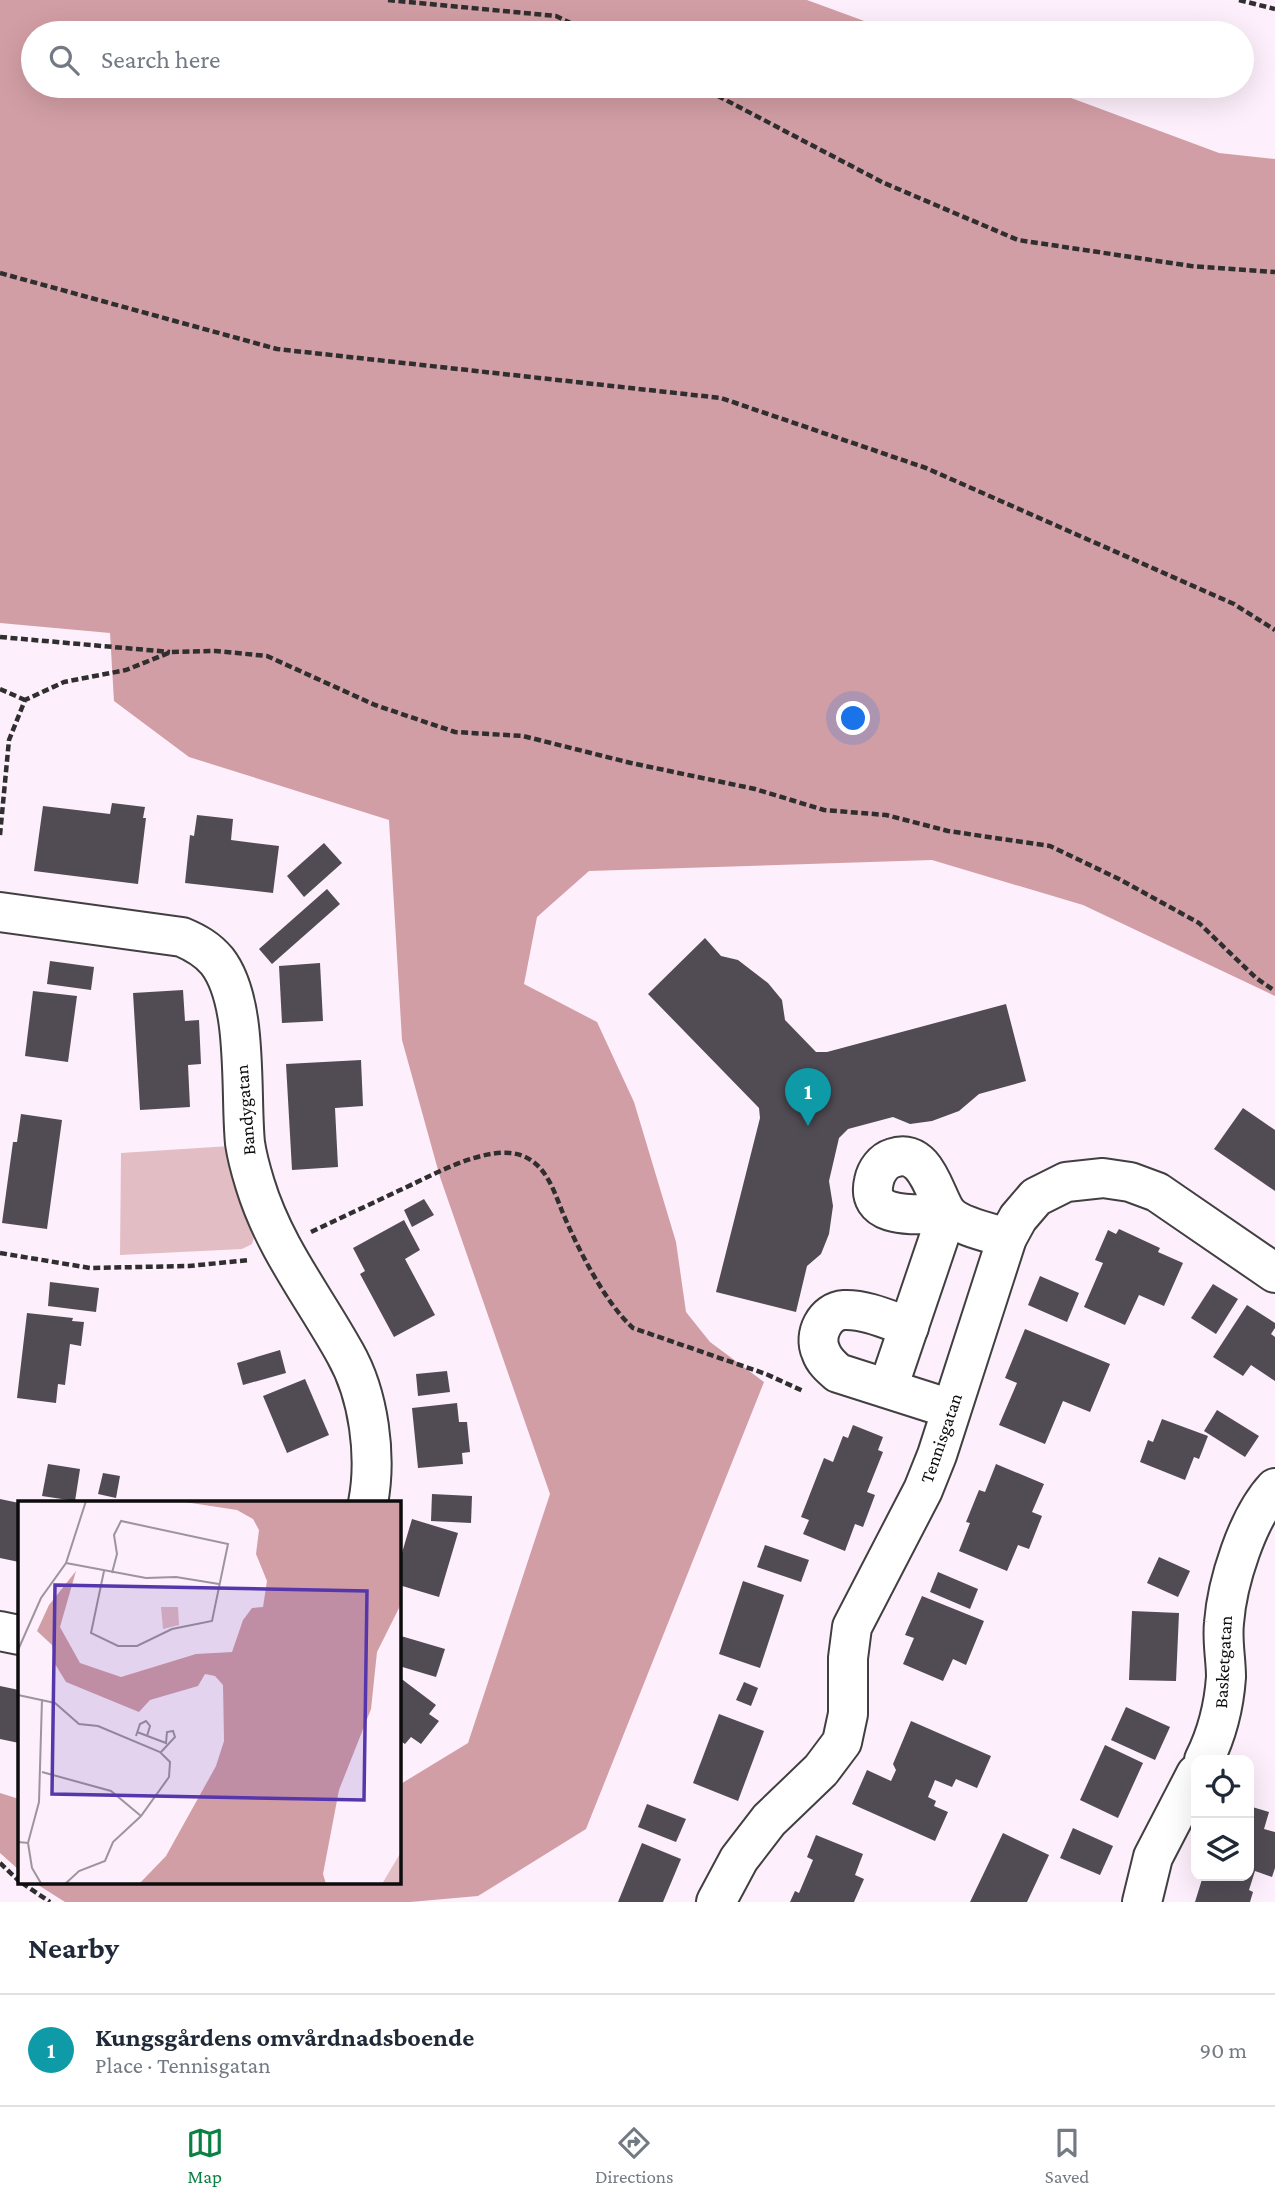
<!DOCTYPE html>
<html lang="en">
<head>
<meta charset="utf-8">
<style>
	:root { --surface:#fff; --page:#f2f2f3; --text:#1f2937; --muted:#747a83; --line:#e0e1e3; --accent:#0b8043 }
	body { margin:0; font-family:"Crimson Pro",serif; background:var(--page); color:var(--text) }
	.controls { position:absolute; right:21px; bottom:21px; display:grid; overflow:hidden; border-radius:14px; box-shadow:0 7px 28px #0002 }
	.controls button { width:63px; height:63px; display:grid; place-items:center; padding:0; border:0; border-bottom:2px solid var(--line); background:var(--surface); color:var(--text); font:35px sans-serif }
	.you { position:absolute; left:854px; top:719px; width:24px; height:24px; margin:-18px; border:5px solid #fff; border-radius:50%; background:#1a73e8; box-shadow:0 0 0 10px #1a73e833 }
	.badge { display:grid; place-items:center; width:46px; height:46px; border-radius:50%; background:var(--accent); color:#fff; font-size:23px; font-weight:700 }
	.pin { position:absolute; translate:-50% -58px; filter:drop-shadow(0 2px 4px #0008) }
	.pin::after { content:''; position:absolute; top:37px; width:24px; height:21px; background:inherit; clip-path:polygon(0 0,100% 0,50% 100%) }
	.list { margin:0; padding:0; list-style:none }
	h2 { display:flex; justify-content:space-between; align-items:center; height:91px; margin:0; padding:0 28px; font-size:30px }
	h2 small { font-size:23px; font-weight:400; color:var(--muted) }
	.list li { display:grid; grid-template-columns:46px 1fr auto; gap:21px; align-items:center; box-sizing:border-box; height:112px; padding:0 28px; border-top:2px solid var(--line) }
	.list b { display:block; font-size:26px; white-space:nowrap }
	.list p { margin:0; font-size:23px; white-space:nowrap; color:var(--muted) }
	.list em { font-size:23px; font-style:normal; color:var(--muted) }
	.icon { flex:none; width:38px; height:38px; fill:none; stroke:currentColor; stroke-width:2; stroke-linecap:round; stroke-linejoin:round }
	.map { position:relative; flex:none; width:1275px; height:1902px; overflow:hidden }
	.search { position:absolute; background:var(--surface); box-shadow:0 7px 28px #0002; left:21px; right:21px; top:21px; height:77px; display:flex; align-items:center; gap:18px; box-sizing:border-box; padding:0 24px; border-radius:38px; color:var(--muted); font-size:26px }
	.sheet { height:203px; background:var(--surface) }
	nav { display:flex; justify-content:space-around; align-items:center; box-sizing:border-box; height:98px; border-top:2px solid var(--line); background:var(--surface); font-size:19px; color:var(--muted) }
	nav a { display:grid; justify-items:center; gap:4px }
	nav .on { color:var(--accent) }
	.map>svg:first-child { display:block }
</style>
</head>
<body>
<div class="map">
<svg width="1275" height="1902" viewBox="0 0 1275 1902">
	<rect width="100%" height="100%" fill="#fdeffb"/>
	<polygon fill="#e3bdc4" points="230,1146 241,1200 254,1237 252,1244 242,1249 120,1255 121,1153"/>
	<g fill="#d29ea5">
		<polygon points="0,0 807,0 897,33 33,33 33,86 1039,86 1219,153 1275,159 1275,996 1083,905 932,860 589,871 537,917 524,984 597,1022 634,1102 676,1242 686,1312 710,1342 764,1382 586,1829 478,1896 410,1902 65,1902 35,1883 399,1883 399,1785 468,1743 550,1494 440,1177 402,1040 389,820 189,757 114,701 110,633 0,623"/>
		<polygon points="0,1793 19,1799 19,1870 0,1853"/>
	</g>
	<g fill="#514b54">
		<polygon points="112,803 145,807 143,818 146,818 138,884 34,871 43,806 110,814"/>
		<polygon points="197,815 233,819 231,840 279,846 273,893 185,883 190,835 194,836"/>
		<polygon points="324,843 342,863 304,897 287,876"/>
		<polygon points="327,889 340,904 272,964 259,949"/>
		<polygon points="705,938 721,956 738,960 768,983 782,1000 785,1020 816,1052 827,1052 1006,1004 1026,1081 979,1094 959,1111 932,1121 910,1124 893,1117 848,1129 839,1138 829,1181 833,1206 829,1234 821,1254 807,1266 796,1312 716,1292 760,1118 759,1108 648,994"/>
		<polygon points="50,961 94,967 91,990 47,984"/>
		<polygon points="320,963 323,1021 282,1023 279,966"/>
		<polygon points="183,990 185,1021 199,1020 201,1064 188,1065 190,1107 140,1110 133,993"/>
		<polygon points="33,991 77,996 68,1062 25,1056"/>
		<polygon points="361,1060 363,1106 335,1108 338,1167 292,1170 286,1064"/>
		<polygon points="1243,1108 1275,1130 1275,1191 1214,1149"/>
		<polygon points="21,1114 62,1120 47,1229 2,1223 13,1142 17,1142"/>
		<polygon points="424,1199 434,1215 412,1227 404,1210"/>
		<polygon points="404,1220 420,1250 405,1259 435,1315 394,1337 360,1274 365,1271 353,1248"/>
		<polygon points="1119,1229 1160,1248 1158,1252 1183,1263 1164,1306 1139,1295 1125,1325 1084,1307 1103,1263 1095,1260 1108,1230 1116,1234"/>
		<polygon points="1040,1276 1079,1293 1067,1322 1028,1305"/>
		<polygon points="50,1282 99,1288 96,1312 48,1306"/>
		<polygon points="1213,1284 1238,1299 1216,1334 1191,1318"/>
		<polygon points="1247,1305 1275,1323 1275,1328 1271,1334 1275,1337 1275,1381 1251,1365 1243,1376 1213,1357"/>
		<polygon points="27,1313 73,1318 72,1321 84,1322 81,1346 70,1344 65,1385 58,1384 56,1403 17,1398"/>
		<polygon points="1025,1329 1110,1364 1090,1412 1063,1401 1045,1444 999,1425 1017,1383 1005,1378"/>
		<polygon points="280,1350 286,1373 243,1385 237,1363"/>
		<polygon points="447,1371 450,1392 418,1396 416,1374"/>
		<polygon points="305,1379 329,1435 287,1453 263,1396"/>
		<polygon points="457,1403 459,1422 467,1422 470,1452 462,1453 463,1464 418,1468 412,1408"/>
		<polygon points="1217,1410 1259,1436 1245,1457 1204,1431"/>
		<polygon points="1162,1419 1208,1436 1199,1459 1194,1457 1185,1480 1140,1462 1148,1440 1153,1442"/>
		<polygon points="853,1425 883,1437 878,1450 883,1452 867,1492 875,1495 863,1527 855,1524 845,1551 803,1534 809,1520 801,1517 824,1458 833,1462 843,1436 848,1438"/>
		<polygon points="48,1464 80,1469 75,1501 42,1496"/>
		<polygon points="996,1464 1044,1484 1032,1512 1042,1516 1029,1549 1018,1545 1007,1571 959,1551 970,1523 966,1522 979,1490 985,1492"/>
		<polygon points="103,1473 120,1476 116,1498 98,1494"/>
		<polygon points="432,1494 472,1496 471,1523 431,1521"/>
		<polygon points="0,1499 19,1503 19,1562 0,1558"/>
		<polygon points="412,1519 458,1533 439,1597 399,1585 399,1563"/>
		<polygon points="765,1545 809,1560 801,1582 757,1567"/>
		<polygon points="1159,1557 1190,1571 1178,1597 1147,1583"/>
		<polygon points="938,1572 978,1589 970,1609 930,1592"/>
		<polygon points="743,1581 784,1595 760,1668 719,1654"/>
		<polygon points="922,1596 984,1621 966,1665 953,1659 943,1681 903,1664 914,1638 905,1635"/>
		<polygon points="1132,1611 1179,1613 1176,1681 1129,1680"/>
		<polygon points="401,1636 445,1649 436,1677 399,1666"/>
		<polygon points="399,1677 436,1705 429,1714 439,1721 421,1744 411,1737 405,1744 399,1740"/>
		<polygon points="744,1682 758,1688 751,1706 736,1700"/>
		<polygon points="0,1686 19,1690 19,1743 0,1739"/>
		<polygon points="1126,1707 1170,1727 1155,1760 1111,1740"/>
		<polygon points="719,1714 764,1731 738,1801 693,1783"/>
		<polygon points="911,1721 991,1756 977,1788 956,1779 952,1787 935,1780 928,1797 936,1801 934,1806 948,1812 935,1841 852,1804 867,1770 891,1781 896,1770 893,1764"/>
		<polygon points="1105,1745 1143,1763 1118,1818 1080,1800"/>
		<polygon points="647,1804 686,1819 676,1842 638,1827"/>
		<polygon points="1249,1806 1269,1812 1264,1829 1275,1832 1275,1868 1272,1877 1255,1871 1249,1890 1253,1892 1250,1902 1195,1902 1203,1876 1208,1878 1209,1876 1249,1876"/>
		<polygon points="1073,1828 1113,1846 1100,1875 1060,1858"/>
		<polygon points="1003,1833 1049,1855 1027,1902 970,1902"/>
		<polygon points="816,1835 863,1854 855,1875 864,1879 854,1902 790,1902 795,1891 799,1893 813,1860 807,1857"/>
		<polygon points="642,1843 681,1859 663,1902 618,1902"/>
	</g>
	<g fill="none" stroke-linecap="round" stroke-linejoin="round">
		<g stroke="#404040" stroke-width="42">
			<g id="minor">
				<path d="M0,912L182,937C196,943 207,949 217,961C249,1002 240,1092 245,1143C247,1157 251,1171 255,1184C274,1247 314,1297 345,1353C369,1395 377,1456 368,1503"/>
				<path d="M909,1327C889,1320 865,1309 844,1310C825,1311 813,1335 821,1352C824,1361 831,1367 838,1373L951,1409"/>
				<path d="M888,1388L947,1214C924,1213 864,1223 874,1181C876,1171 883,1161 893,1158C928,1146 935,1200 948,1214C958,1226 991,1233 1007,1238"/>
				<polyline points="0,1631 19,1635"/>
				<path d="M1204,1760C1217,1734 1224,1706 1226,1677C1226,1659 1222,1641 1224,1623C1227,1583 1247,1518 1275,1488"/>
				<polyline points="716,1902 739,1859 769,1820 821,1770 842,1742 848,1714 848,1658 852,1627 923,1490 937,1455 1007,1238 1018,1218 1036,1197 1066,1182 1103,1178 1130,1182 1157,1192 1275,1273"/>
				<polyline points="1142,1902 1153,1857 1196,1774"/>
			</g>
		</g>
		<g stroke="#2f2f2f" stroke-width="4.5" stroke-dasharray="7 3.5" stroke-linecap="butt">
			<polyline points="388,0 556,16 591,33"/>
			<polyline points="1239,0 1275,9"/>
			<polyline points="699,86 884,183 1018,240 1191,266 1275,272"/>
			<polyline points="0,273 277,349 721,398 926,468 1234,604 1275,630"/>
			<polyline points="0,637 170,652"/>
			<polyline points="0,689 25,700"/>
			<polyline points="0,835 9,740 25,700 64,682 126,670 171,652 216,651 267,656 375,705 455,732 523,736 631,763 755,789 824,810 886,815 948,831 1050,846 1119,879 1199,923 1256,978 1275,991"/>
			<path d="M311,1232C340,1218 369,1205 398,1191C430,1177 488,1142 523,1156C546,1165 554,1191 562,1211C577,1247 605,1303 633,1328L766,1374L803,1391"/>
			<polyline points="0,1253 90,1268 189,1266 250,1260"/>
			<polyline points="0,1863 19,1881"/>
			<polyline points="22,1883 50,1902"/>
		</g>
		<use href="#minor" stroke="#fff" stroke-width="38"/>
	</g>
	<g text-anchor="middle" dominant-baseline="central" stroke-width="7" stroke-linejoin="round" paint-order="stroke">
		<g font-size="19" fill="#0d0d0d" stroke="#fff">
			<text transform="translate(245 1110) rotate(-95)">Bandygatan</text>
			<text transform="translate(941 1438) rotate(-71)">Tennisgatan</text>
			<text transform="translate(1223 1662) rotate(-87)">Basketgatan</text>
		</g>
	</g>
	<g transform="translate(18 1501)">
		<rect width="383" height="383" fill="#fdeffb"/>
		<path d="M143,106H160L161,124L145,128ZM383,351V383H364Z" fill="#e3bdc4"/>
		<path d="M160,0H383V103L359,151L353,208L321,289L305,373L308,383H121L148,355L198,265L206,240L205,184L197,175L187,173L180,185L132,199L121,211L48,181L37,163L34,144L19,130L31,104L58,70L42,126L62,162L103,176L178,153L214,151L225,119L234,107L245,106L249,80L238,53L241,29L235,18L219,9Z" fill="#d29ea5"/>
		<path fill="none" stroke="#9d959c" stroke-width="2" d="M48,62L128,77L158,76L201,83M86,70L73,132L100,145H119L154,128L194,120L210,43L103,20L96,34L99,53L94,72M0,149L23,97L48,62L68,0M0,194L37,202L61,223L80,225L142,251L152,261L151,276L123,315L95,341L87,360L61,370L46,384M119,231L148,242L149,231L155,230L157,236L143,251M118,235L122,223L128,220L132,225L129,235M24,271L93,290L123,315M0,341L10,342L21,301L24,198M10,342L14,367L24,384"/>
		<path fill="#5637ab" fill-opacity="0.15" stroke="#5637ab" stroke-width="3.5" d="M37,84L349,90L346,299L34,293Z"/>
		<rect width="383" height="383" fill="none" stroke="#0d0d0d" stroke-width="3.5"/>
	</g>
</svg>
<div class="controls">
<button><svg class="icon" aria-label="locate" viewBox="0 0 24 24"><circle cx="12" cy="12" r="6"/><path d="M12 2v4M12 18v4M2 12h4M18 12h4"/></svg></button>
<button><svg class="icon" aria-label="layers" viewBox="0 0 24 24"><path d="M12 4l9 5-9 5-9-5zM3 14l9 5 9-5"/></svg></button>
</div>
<div class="you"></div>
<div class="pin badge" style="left:808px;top:1126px;background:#0f9aa8">1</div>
<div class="search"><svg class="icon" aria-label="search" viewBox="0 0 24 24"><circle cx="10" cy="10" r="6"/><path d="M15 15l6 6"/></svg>Search here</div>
</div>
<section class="sheet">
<h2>Nearby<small></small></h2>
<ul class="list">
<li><span class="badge" style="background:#0f9aa8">1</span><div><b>Kungsgårdens omvårdnadsboende</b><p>Place · Tennisgatan</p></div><em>90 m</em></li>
</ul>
</section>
<nav>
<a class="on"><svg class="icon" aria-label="map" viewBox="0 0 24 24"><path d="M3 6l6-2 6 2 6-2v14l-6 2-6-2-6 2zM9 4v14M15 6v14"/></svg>Map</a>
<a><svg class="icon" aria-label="directions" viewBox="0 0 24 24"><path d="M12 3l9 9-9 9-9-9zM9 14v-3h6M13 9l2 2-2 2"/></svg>Directions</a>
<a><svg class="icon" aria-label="saved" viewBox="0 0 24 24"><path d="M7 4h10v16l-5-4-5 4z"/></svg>Saved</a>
</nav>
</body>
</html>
